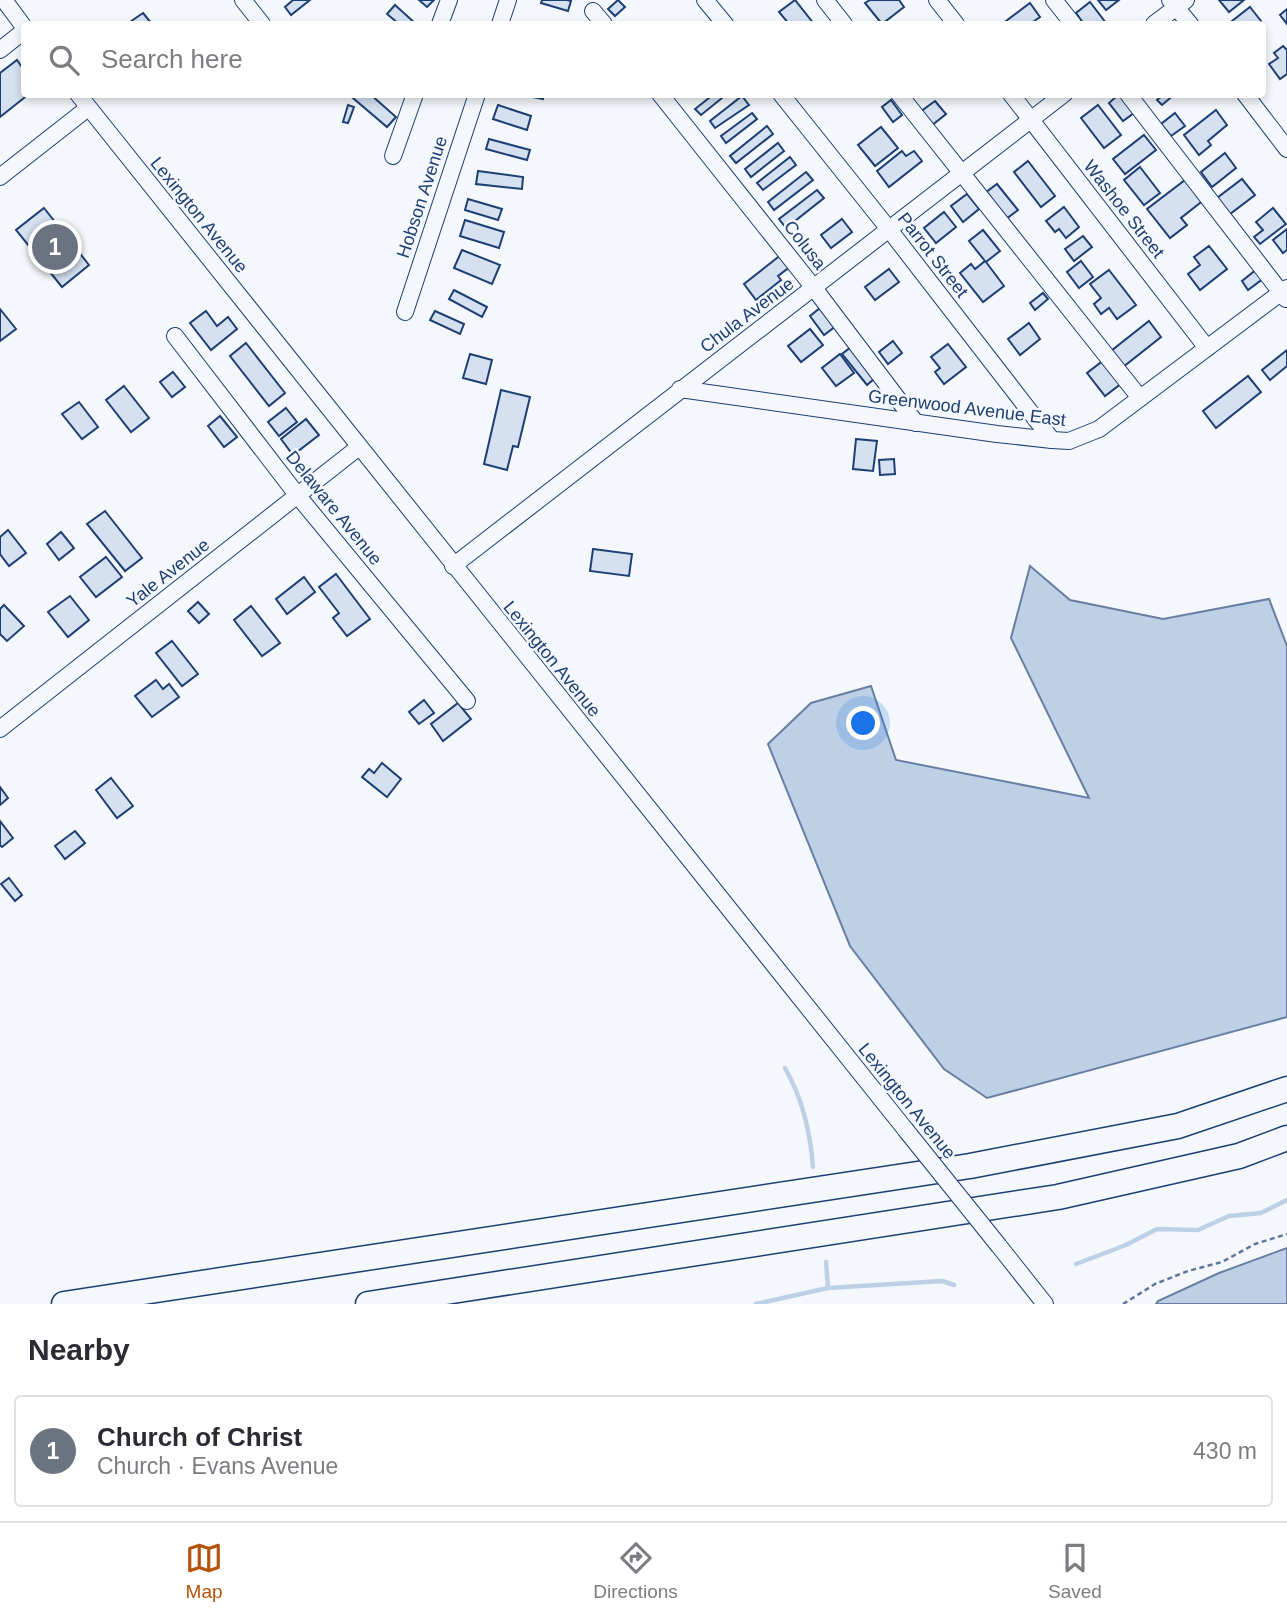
<!DOCTYPE html>
<html lang="en">
<head>
<meta charset="utf-8">
<style>
	:root { --surface:#fff; --page:#f2f2f3; --text:#2b2b33; --muted:#7c7c81; --line:#e1e1e2; --accent:#b45309 }
	body { margin:0; font-family:Arial,sans-serif; background:var(--page); color:var(--text) }
	.you { position:absolute; left:864px; top:724px; width:24px; height:24px; margin:-18px; border:5px solid #fff; border-radius:50%; background:#1a73e8; box-shadow:0 0 0 10px #1a73e833 }
	.badge { display:grid; place-items:center; width:46px; height:46px; border-radius:50%; background:var(--accent); color:#fff; font-size:23px; font-weight:700 }
	.pin { position:absolute; translate:-50% -50%; border:4px solid #fff; box-shadow:0 2px 7px #0006 }
	.list { margin:0; padding:0; list-style:none }
	h2 { display:flex; justify-content:space-between; align-items:center; height:91px; margin:0; padding:0 28px; font-size:30px }
	h2 small { font-size:23px; font-weight:400; color:var(--muted) }
	.list li { display:grid; grid-template-columns:46px 1fr auto; gap:21px; align-items:center; box-sizing:border-box; height:112px; margin:0 14px 14px; padding:0 14px; border:2px solid var(--line); border-radius:7px }
	.list b { display:block; font-size:26px; white-space:nowrap }
	.list p { margin:0; font-size:23px; white-space:nowrap; color:var(--muted) }
	.list em { font-size:23px; font-style:normal; color:var(--muted) }
	.icon { flex:none; width:38px; height:38px; fill:none; stroke:currentColor; stroke-width:2; stroke-linecap:round; stroke-linejoin:round }
	.map { position:relative; flex:none; width:1287px; height:1304px; overflow:hidden }
	.search { position:absolute; background:var(--surface); box-shadow:0 4px 10px #0003; left:21px; right:21px; top:21px; height:77px; display:flex; align-items:center; gap:18px; box-sizing:border-box; padding:0 24px; border-radius:7px; color:var(--muted); font-size:26px }
	.sheet { height:217px; background:var(--surface) }
	nav { display:flex; justify-content:space-around; align-items:center; box-sizing:border-box; height:98px; border-top:2px solid var(--line); background:var(--surface); font-size:19px; color:var(--muted) }
	nav a { display:grid; justify-items:center; gap:4px }
	nav .on { color:var(--accent) }
	.map>svg:first-child { display:block }
</style>
</head>
<body>
<div class="map">
<svg width="1287" height="1304" viewBox="0 0 1287 1304">
	<rect width="100%" height="100%" fill="#f4f7fb"/>
	<g fill="#bed0e5" stroke="#687fa3" stroke-width="2">
		<polygon points="1030,566 1070,600 1163,619 1269,599 1287,646 1287,1017 987,1098 944,1069 850,946 768,744 811,703 871,686 896,760 1089,798 1011,638"/>
		<polygon points="1287,1248 1287,1304 1156,1304 1158,1301 1219,1273"/>
	</g>
	<g fill="none" stroke-linecap="round" stroke-linejoin="round">
		<g stroke="#bed0e5" stroke-width="4.5">
			<path d="M785,1068C803,1100 810,1131 813,1167"/>
			<polyline points="826,1262 828,1288"/>
			<polyline points="1076,1264 1126,1245 1157,1229 1198,1230 1229,1216 1261,1213 1287,1200"/>
			<polyline points="756,1304 828,1288 942,1281 954,1285"/>
		</g>
	</g>
	<g fill="#d5e0f0" stroke="#1d3f73" stroke-width="2">
		<polygon points="293,0 310,0 291,15 285,7"/>
		<polygon points="419,0 434,0 427,7"/>
		<polygon points="542,0 567,0 571,1 568,11 541,3"/>
		<polygon points="618,0 625,7 615,16 608,9"/>
		<polygon points="795,0 814,24 789,24 779,12"/>
		<polygon points="870,0 899,0 904,7 882,24 865,3"/>
		<polygon points="1098,0 1119,0 1106,10"/>
		<polygon points="1219,0 1244,0 1229,12"/>
		<polygon points="1090,2 1106,23 1103,24 1084,24 1076,13"/>
		<polygon points="1030,3 1040,17 1030,24 1002,24"/>
		<polygon points="395,5 416,24 399,24 387,14"/>
		<polygon points="1250,7 1261,21 1257,24 1235,24 1232,21"/>
		<polygon points="1287,9 1287,24 1280,15"/>
		<polygon points="143,13 152,24 127,24"/>
		<polygon points="1283,46 1287,50 1287,74 1280,79 1269,64 1278,58 1274,53"/>
		<polygon points="17,60 24,70 24,94 29,94 0,117 0,73"/>
		<polygon points="356,94 370,94 396,117 387,127 353,98"/>
		<polygon points="518,94 544,94 543,99"/>
		<polygon points="714,94 727,94 701,115 695,109"/>
		<polygon points="1119,94 1126,94 1138,110 1123,121 1109,103"/>
		<polygon points="1164,94 1175,94 1162,105 1157,100"/>
		<polygon points="742,96 749,105 715,128 710,121"/>
		<polygon points="891,100 902,115 893,122 882,107"/>
		<polygon points="935,101 946,114 931,126 920,112"/>
		<polygon points="348,105 354,107 348,123 343,122"/>
		<polygon points="498,105 531,116 527,130 493,119"/>
		<polygon points="1098,105 1121,135 1104,148 1081,118"/>
		<polygon points="1216,110 1227,125 1208,141 1211,145 1199,155 1184,135"/>
		<polygon points="752,113 757,119 726,143 721,136"/>
		<polygon points="1175,113 1185,126 1171,136 1161,124"/>
		<polygon points="767,126 773,134 736,163 730,156"/>
		<polygon points="881,127 898,148 875,166 858,145"/>
		<polygon points="1144,135 1156,150 1125,174 1113,159"/>
		<polygon points="489,139 530,150 527,160 486,149"/>
		<polygon points="778,143 784,151 751,177 745,169"/>
		<polygon points="902,151 906,156 914,151 922,161 889,187 877,171"/>
		<polygon points="1225,153 1236,168 1212,187 1201,172"/>
		<polygon points="790,157 796,165 763,190 757,183"/>
		<polygon points="1028,161 1055,196 1041,207 1014,172"/>
		<polygon points="1140,167 1160,193 1144,205 1124,180"/>
		<polygon points="478,171 523,177 522,189 476,184"/>
		<polygon points="806,172 813,180 774,210 768,202"/>
		<polygon points="1189,177 1205,199 1181,218 1187,225 1170,238 1147,209"/>
		<polygon points="1242,179 1255,195 1230,214 1217,198"/>
		<polygon points="997,184 1018,210 1006,219 985,193"/>
		<polygon points="817,190 824,198 786,228 779,219"/>
		<polygon points="967,194 979,209 963,222 951,206"/>
		<polygon points="468,199 502,209 498,220 465,210"/>
		<polygon points="1064,207 1079,227 1066,238 1059,229 1055,232 1046,221"/>
		<polygon points="44,208 89,265 62,287 16,230"/>
		<polygon points="1273,208 1286,224 1260,244 1254,237 1263,230 1256,222"/>
		<polygon points="944,212 956,227 936,243 924,228"/>
		<polygon points="842,219 852,232 831,248 821,235"/>
		<polygon points="465,220 504,232 499,248 460,236"/>
		<polygon points="1287,229 1287,250 1283,253 1273,240"/>
		<polygon points="983,230 1000,251 986,262 1004,286 983,302 960,273 971,264 975,269 985,261 969,241"/>
		<polygon points="1083,236 1092,247 1074,261 1065,249"/>
		<polygon points="1209,246 1227,269 1200,290 1188,274 1200,265 1194,257"/>
		<polygon points="462,250 500,265 492,284 454,268"/>
		<polygon points="782,254 791,266 778,276 781,280 756,300 744,284"/>
		<polygon points="1081,261 1093,277 1079,288 1067,272"/>
		<polygon points="889,269 899,282 875,300 865,287"/>
		<polygon points="1257,269 1264,278 1248,290 1242,281"/>
		<polygon points="1109,270 1136,305 1117,319 1109,308 1101,314 1094,304 1101,298 1090,284"/>
		<polygon points="454,290 487,307 482,317 449,299"/>
		<polygon points="1043,293 1048,299 1035,310 1030,303"/>
		<polygon points="825,304 840,323 824,335 810,316"/>
		<polygon points="0,309 16,329 0,341"/>
		<polygon points="206,311 217,326 228,317 237,329 211,350 190,323"/>
		<polygon points="435,311 464,324 460,334 430,320"/>
		<polygon points="1149,321 1161,337 1123,367 1111,351"/>
		<polygon points="1029,323 1040,339 1020,355 1008,339"/>
		<polygon points="810,329 823,345 801,362 788,346"/>
		<polygon points="893,341 902,353 888,364 879,352"/>
		<polygon points="246,343 285,393 269,406 230,356"/>
		<polygon points="948,344 966,367 944,384 935,372 940,368 931,357"/>
		<polygon points="851,347 875,378 867,385 842,354"/>
		<polygon points="1287,350 1287,366 1270,380 1262,370"/>
		<polygon points="470,354 492,360 486,384 463,378"/>
		<polygon points="840,354 854,373 836,386 822,368"/>
		<polygon points="1104,360 1122,383 1105,396 1087,373"/>
		<polygon points="173,372 185,387 172,397 160,382"/>
		<polygon points="1248,376 1261,392 1216,428 1203,411"/>
		<polygon points="124,386 149,418 131,432 106,400"/>
		<polygon points="501,390 530,397 518,447 513,446 507,470 484,464"/>
		<polygon points="79,402 98,427 82,439 62,414"/>
		<polygon points="286,408 297,422 279,436 268,422"/>
		<polygon points="220,416 237,437 224,447 208,426"/>
		<polygon points="306,419 319,435 293,455 281,439"/>
		<polygon points="856,439 877,441 873,471 853,469"/>
		<polygon points="894,459 895,474 880,475 879,460"/>
		<polygon points="105,511 142,558 125,571 87,524"/>
		<polygon points="8,530 26,553 9,566 0,554 0,537"/>
		<polygon points="61,532 74,548 59,560 47,544"/>
		<polygon points="593,549 632,554 629,576 590,571"/>
		<polygon points="106,557 122,577 96,597 80,577"/>
		<polygon points="336,574 370,619 347,636 333,618 339,613 319,587"/>
		<polygon points="304,577 315,592 287,614 276,599"/>
		<polygon points="70,596 89,620 68,637 48,612"/>
		<polygon points="198,602 209,614 199,623 188,611"/>
		<polygon points="4,605 24,626 7,641 0,634 0,609"/>
		<polygon points="251,606 280,643 262,656 234,620"/>
		<polygon points="172,641 198,674 182,686 156,653"/>
		<polygon points="156,680 163,689 169,684 179,697 152,717 135,696"/>
		<polygon points="424,700 434,713 419,724 409,712"/>
		<polygon points="458,703 471,719 443,741 431,724"/>
		<polygon points="382,763 401,779 387,797 362,777 369,769 374,773"/>
		<polygon points="111,778 133,806 117,818 96,790"/>
		<polygon points="0,787 8,798 0,805"/>
		<polygon points="0,821 13,838 2,847 0,845"/>
		<polygon points="75,831 85,843 65,859 55,846"/>
		<polygon points="9,878 22,895 15,901 1,884"/>
	</g>
	<g fill="none" stroke-linecap="round" stroke-linejoin="round">
		<g stroke="#1d3f73" stroke-width="18">
			<g id="minor">
				<polyline points="4,0 24,27"/>
				<polyline points="243,0 262,24"/>
				<polyline points="705,0 725,24"/>
				<polyline points="825,0 844,24"/>
				<polyline points="937,0 956,24"/>
				<polyline points="1054,0 1073,24"/>
				<polyline points="1170,0 1190,24"/>
				<polyline points="593,11 604,24"/>
				<polyline points="440,24 449,0"/>
				<polyline points="500,24 508,0"/>
				<polyline points="1154,24 1186,0"/>
				<polyline points="0,50 24,31"/>
				<polyline points="78,94 905,1129"/>
				<polyline points="660,94 814,288 916,423"/>
				<polyline points="781,94 888,228 1052,440"/>
				<polyline points="899,94 1140,398"/>
				<polyline points="1011,94 1207,348"/>
				<polyline points="1128,94 1286,299"/>
				<polyline points="1245,94 1287,149"/>
				<polyline points="393,156 415,94"/>
				<polyline points="0,177 88,108"/>
				<polyline points="405,312 477,94"/>
				<polyline points="175,336 298,496 467,701"/>
				<polyline points="680,389 997,434 1052,440 1069,441 1099,429 1287,288"/>
				<polyline points="453,566 1064,94"/>
				<polyline points="0,729 359,447"/>
				<polyline points="999,1246 1045,1304"/>
			</g>
		</g>
		<g stroke="#1d3f73" stroke-width="27">
			<g id="highway">
				<polyline points="64,1304 970,1166 1178,1126 1287,1089"/>
				<polyline points="368,1304 1058,1197 1239,1156 1287,1138"/>
			</g>
		</g>
		<polyline stroke="#5e769c" stroke-width="2.5" stroke-dasharray="5 3.5" stroke-linecap="butt" points="1123,1304 1155,1284 1188,1271 1222,1262 1255,1244 1287,1234"/>
		<use href="#minor" stroke="#f4f7fb" stroke-width="16"/>
		<use href="#highway" stroke="#f4f7fb" stroke-width="24"/>
		<g stroke="#1d3f73" stroke-width="18" stroke-linecap="butt">
			<polyline id="minor-bridge" points="905,1129 999,1246"/>
		</g>
		<use href="#minor-bridge" stroke="#f4f7fb" stroke-width="16"/>
	</g>
	<g text-anchor="middle" dominant-baseline="central" stroke-width="5" stroke-linejoin="round" paint-order="stroke">
		<g font-size="18" fill="#1d3f73" stroke="#f4f7fb">
			<text transform="translate(422 197) rotate(-72)">Hobson Avenue</text>
			<text transform="translate(1124 209) rotate(52)">Washoe Street</text>
			<text transform="translate(199 215) rotate(51)">Lexington Avenue</text>
			<text transform="translate(805 245) rotate(52)">Colusa</text>
			<text transform="translate(933 255) rotate(52)">Parrot Street</text>
			<text transform="translate(747 315) rotate(-37)">Chula Avenue</text>
			<text transform="translate(967 408) rotate(7)">Greenwood Avenue East</text>
			<text transform="translate(334 508) rotate(51)">Delaware Avenue</text>
			<text transform="translate(168 573) rotate(-38)">Yale Avenue</text>
			<text transform="translate(552 659) rotate(51)">Lexington Avenue</text>
			<text transform="translate(907 1101) rotate(51)">Lexington Avenue</text>
		</g>
	</g>
</svg>
<div class="you"></div>
<div class="pin badge" style="left:55px;top:247px;background:#6b7280">1</div>
<div class="search"><svg class="icon" aria-label="search" viewBox="0 0 24 24"><circle cx="10" cy="10" r="6"/><path d="M15 15l6 6"/></svg>Search here</div>
</div>
<section class="sheet">
<h2>Nearby<small></small></h2>
<ul class="list">
<li><span class="badge" style="background:#6b7280">1</span><div><b>Church of Christ</b><p>Church · Evans Avenue</p></div><em>430 m</em></li>
</ul>
</section>
<nav>
<a class="on"><svg class="icon" aria-label="map" viewBox="0 0 24 24"><path d="M3 6l6-2 6 2 6-2v14l-6 2-6-2-6 2zM9 4v14M15 6v14"/></svg>Map</a>
<a><svg class="icon" aria-label="directions" viewBox="0 0 24 24"><path d="M12 3l9 9-9 9-9-9zM9 14v-3h6M13 9l2 2-2 2"/></svg>Directions</a>
<a><svg class="icon" aria-label="saved" viewBox="0 0 24 24"><path d="M7 4h10v16l-5-4-5 4z"/></svg>Saved</a>
</nav>
</body>
</html>
